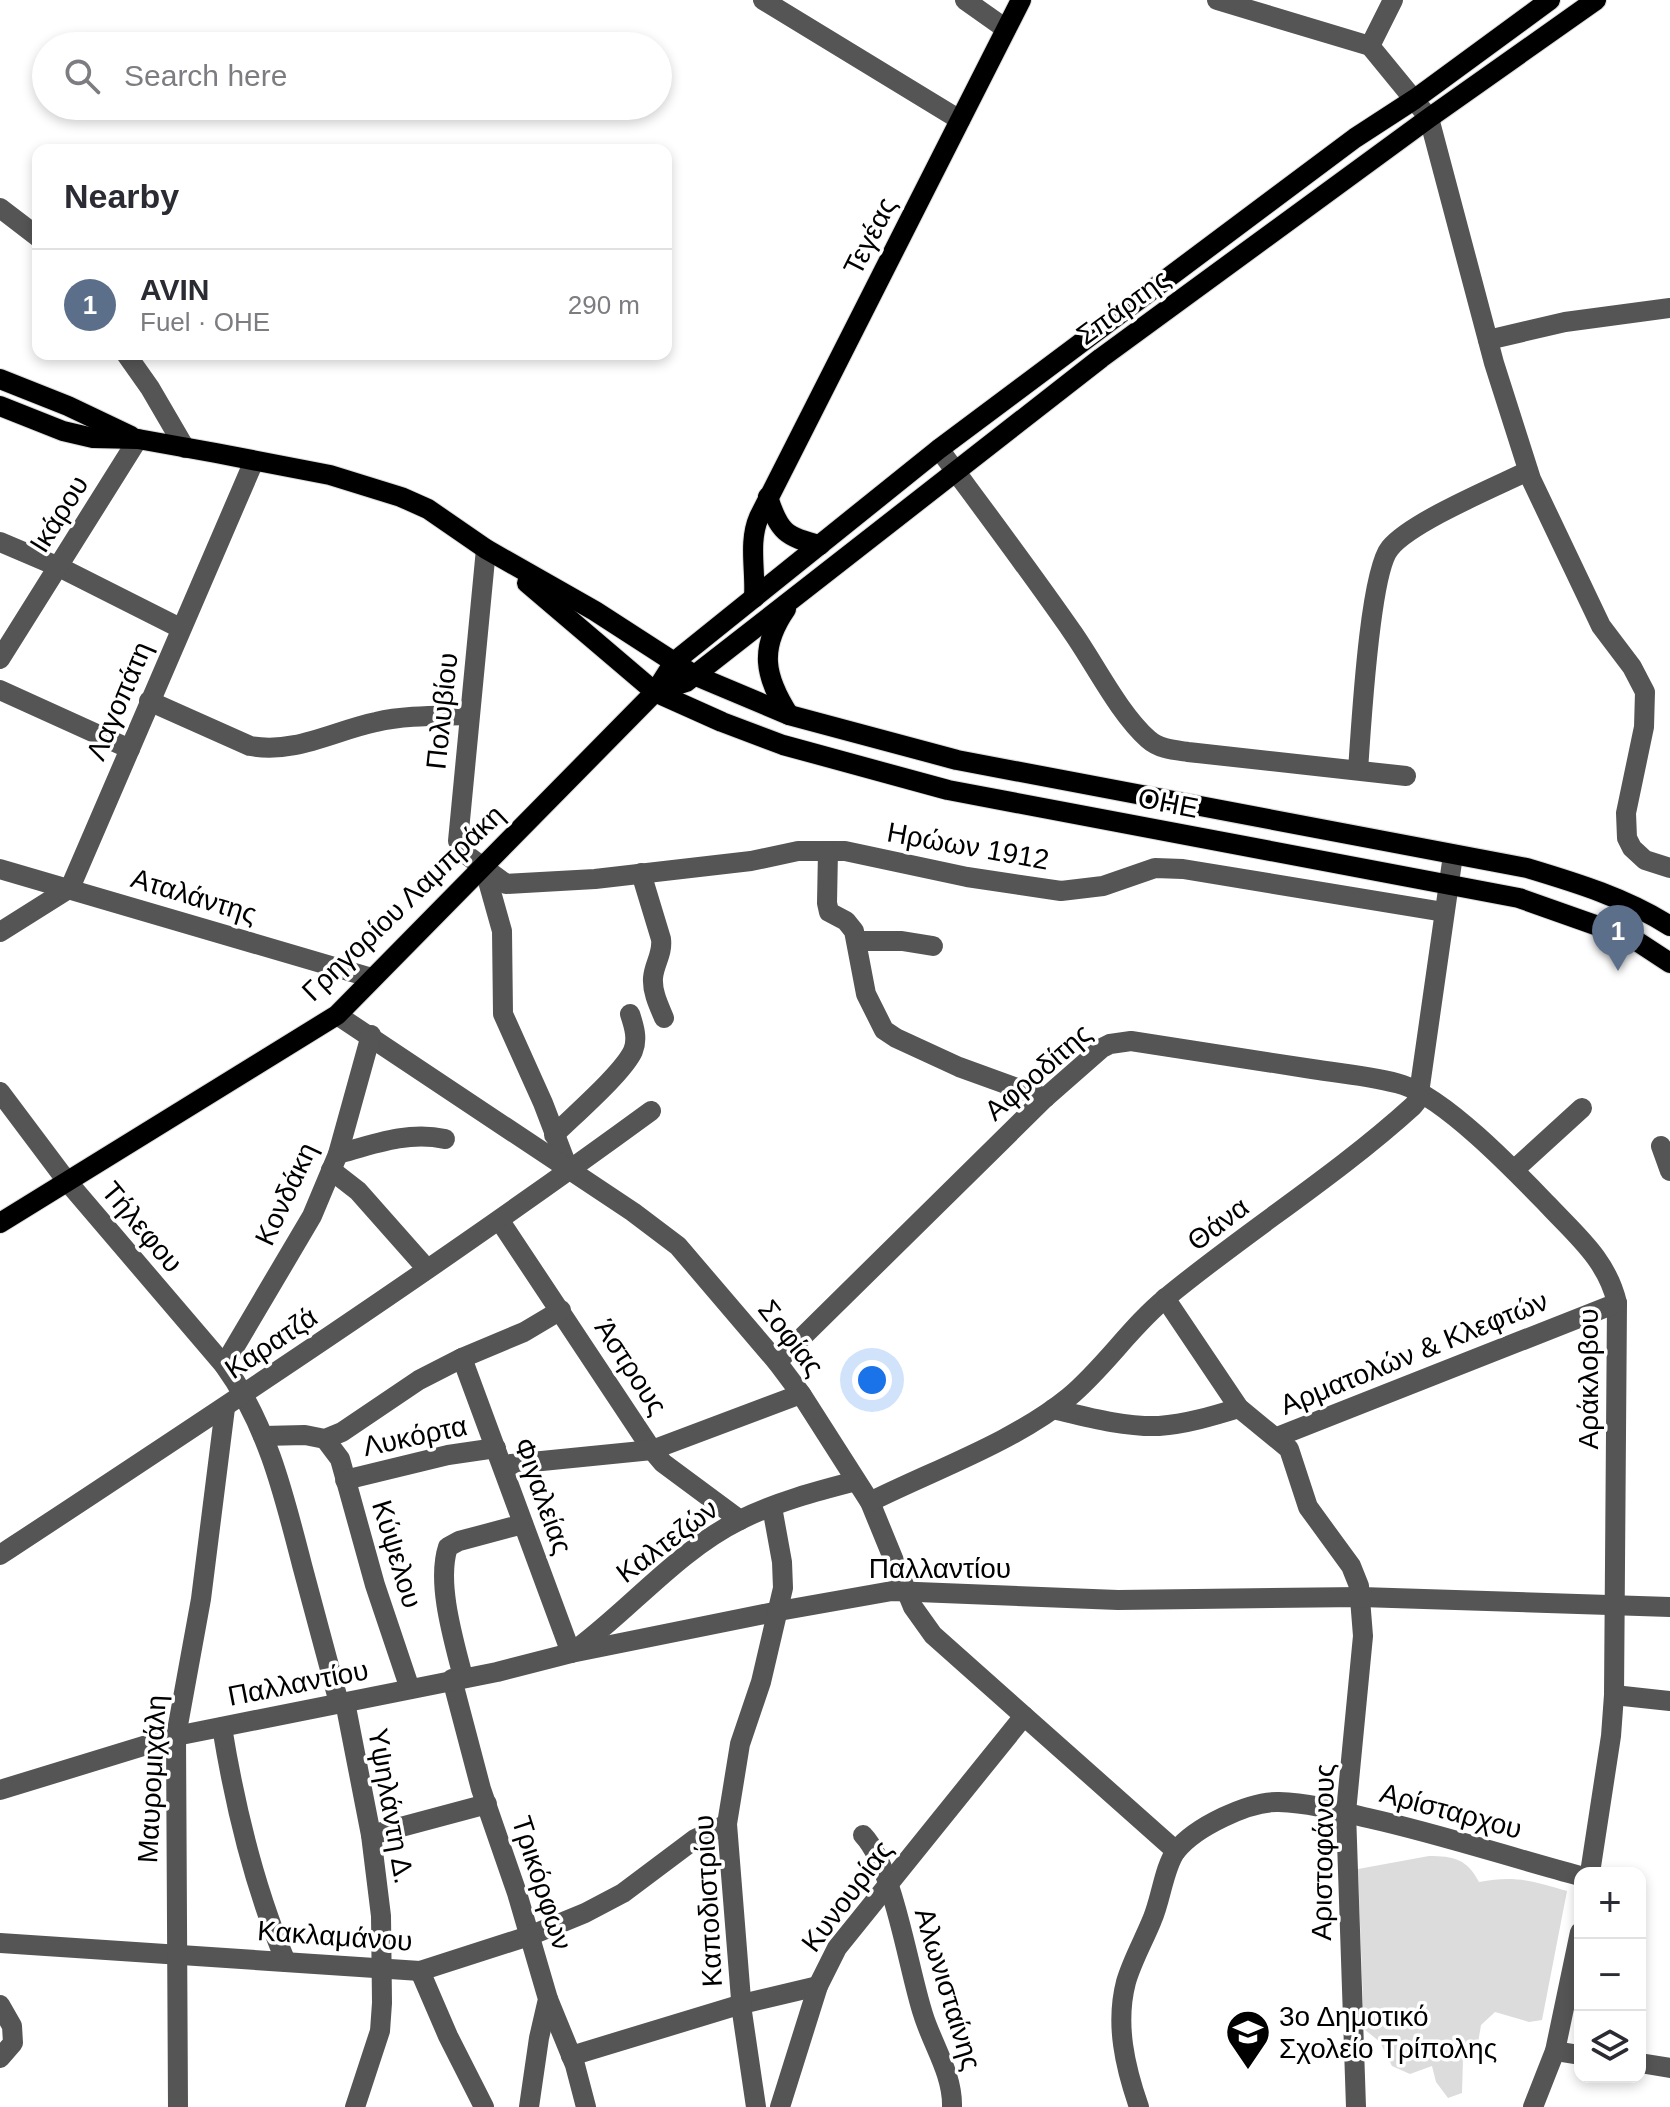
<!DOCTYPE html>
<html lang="en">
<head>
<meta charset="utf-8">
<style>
	:root { --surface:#fff; --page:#f2f2f3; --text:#2b2b33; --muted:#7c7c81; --line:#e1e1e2; --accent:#000 }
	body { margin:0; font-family:Helvetica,sans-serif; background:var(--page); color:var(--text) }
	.controls { position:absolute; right:24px; bottom:24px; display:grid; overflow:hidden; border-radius:16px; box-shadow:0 4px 12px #0003 }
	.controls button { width:72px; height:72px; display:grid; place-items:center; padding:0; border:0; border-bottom:2px solid var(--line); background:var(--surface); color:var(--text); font:40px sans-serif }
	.you { position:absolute; left:872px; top:1380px; width:28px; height:28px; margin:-20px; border:6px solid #fff; border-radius:50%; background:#1a73e8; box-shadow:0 0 0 12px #1a73e833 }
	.badge { display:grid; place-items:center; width:52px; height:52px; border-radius:50%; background:var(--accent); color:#fff; font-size:26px; font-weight:700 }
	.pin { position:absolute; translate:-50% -66px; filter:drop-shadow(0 2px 4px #0008) }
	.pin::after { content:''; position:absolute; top:42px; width:28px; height:24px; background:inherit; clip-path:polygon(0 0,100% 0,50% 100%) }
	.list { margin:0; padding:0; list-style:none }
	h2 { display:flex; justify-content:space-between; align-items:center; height:104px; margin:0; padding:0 32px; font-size:34px }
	h2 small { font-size:26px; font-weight:400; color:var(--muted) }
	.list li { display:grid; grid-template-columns:52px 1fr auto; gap:24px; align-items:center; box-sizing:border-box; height:112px; padding:0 32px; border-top:2px solid var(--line) }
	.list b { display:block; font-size:30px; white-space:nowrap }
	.list p { margin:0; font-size:26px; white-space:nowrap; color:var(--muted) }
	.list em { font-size:26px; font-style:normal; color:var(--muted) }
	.icon { flex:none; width:44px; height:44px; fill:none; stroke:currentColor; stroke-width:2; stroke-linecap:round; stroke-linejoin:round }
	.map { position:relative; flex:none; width:1670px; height:2107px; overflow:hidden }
	.search { position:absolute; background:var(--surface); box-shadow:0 4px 12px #0003; left:32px; top:32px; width:640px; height:88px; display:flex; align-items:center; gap:20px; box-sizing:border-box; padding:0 28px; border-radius:44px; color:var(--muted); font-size:30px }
	.panel { position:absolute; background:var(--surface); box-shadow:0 4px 12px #0003; left:32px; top:144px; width:640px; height:216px; border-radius:16px }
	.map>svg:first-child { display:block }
</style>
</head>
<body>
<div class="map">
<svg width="1670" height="2107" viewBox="0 0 1670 2107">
	<rect width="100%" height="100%" fill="#fff"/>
	<path fill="#dcdcdc" d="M1429,1856C1454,1856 1467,1859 1479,1882C1515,1875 1533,1881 1567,1891L1542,2020L1529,2022L1495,2012L1481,2025L1478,2043L1463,2059L1462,2093L1448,2098L1436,2082L1432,2066L1410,2074L1392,2066L1380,2042L1364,2029L1358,1869Z"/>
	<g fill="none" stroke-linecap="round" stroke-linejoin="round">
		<g stroke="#dbdbdb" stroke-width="22">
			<g id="major">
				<polyline points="0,379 68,406 131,436"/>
				<path d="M0,406L63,431L93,438L138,439L216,453L330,475L401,497L428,509L486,549L595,611L694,675L789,715L957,760L1527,868C1577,883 1626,898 1670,926"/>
				<path d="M768,497C779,532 786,537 820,545"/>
				<polyline points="527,583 655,692 722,722 783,745 948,790 1519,898 1632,938 1670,963"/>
				<path d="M754,598C756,571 748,542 759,517L1021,0"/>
				<path d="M786,609C759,648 764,676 789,715"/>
				<polyline points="655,692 686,682 1101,358 1429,118 1596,0"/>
				<polyline points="0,1223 337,1015 655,692 674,662 939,449 1355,138 1415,99 1550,0"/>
			</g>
		</g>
		<g stroke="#555" stroke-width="20">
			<polyline points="763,0 960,120"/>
			<polyline points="965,0 1006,29"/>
			<polyline points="1217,0 1370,46 1429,118 1494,363 1531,479 1601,626 1632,667 1645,692 1644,727 1626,813 1627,838 1632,848 1645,860 1670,868"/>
			<polyline points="1370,46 1393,0"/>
			<polyline points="0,208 38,237"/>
			<polyline points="1488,340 1565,322 1670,308"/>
			<polyline points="126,354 150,388 185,448"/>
			<path d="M939,449C984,510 1030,571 1073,633C1096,666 1119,713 1148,739C1159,749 1174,750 1188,752L1406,776"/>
			<polyline points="0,542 59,567 180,628"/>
			<polyline points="486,549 458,841 468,856 506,884 595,879 751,861 798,851 845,851 967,877 1061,891 1103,886 1155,868 1183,869 1444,912"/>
			<polyline points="0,659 138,439"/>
			<polyline points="0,690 130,749"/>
			<path d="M149,701L250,746C296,754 333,731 376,722C406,715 439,716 469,715"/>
			<path d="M1358,770C1361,731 1369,573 1390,548C1411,522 1495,487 1528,471"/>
			<polyline points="828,851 827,903 829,912 846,921 854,931 866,994 884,1030 896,1038 959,1067 1045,1098"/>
			<polyline points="484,867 502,931 503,1014 543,1103 569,1171"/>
			<polyline points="0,869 372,978"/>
			<path d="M641,873L661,939C663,954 654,964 653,978C652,992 659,1006 664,1018"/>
			<polyline points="0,932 70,888 254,461"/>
			<polyline points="858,941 902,941 933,946"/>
			<polyline points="337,1015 633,1212 678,1246 777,1362 801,1394 870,1502 913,1607 933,1635 1176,1851"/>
			<path d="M0,1092L66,1180L224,1365C267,1424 284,1495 302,1565C314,1611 327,1657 339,1703"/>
			<path d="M554,1135C573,1116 623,1073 633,1051C638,1039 634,1026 630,1014"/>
			<polyline points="1661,1146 1670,1171"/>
			<path d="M338,1154C374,1144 408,1131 445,1139"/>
			<polyline points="331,1170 358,1191 427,1269"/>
			<polyline points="1514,1170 1582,1108"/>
			<polyline points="500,1221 652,1450 663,1463 740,1520"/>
			<polyline points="1165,1298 1239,1408 1289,1449 1308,1507 1351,1566 1359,1586 1363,1636 1346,1812 1356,2107"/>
			<path d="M462,1358L571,1653C628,1612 677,1551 740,1520C776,1502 817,1491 856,1481"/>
			<path d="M777,1362L1045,1098L1102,1048L1110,1044L1131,1041C1192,1050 1252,1060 1312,1069C1342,1074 1374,1076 1403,1085C1446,1099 1515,1171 1548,1205C1577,1236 1607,1260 1617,1303L1614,1695L1611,1736L1590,1873"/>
			<polyline points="224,1365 312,1216 338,1154 371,1035"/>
			<path d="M1053,1409C1087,1417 1123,1427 1159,1426C1186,1424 1213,1416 1239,1408"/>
			<polyline points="263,1436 305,1435 325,1439 342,1432 419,1380 462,1358 524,1332 561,1310"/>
			<polyline points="1277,1437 1617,1303"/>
			<polyline points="325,1439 340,1459 375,1585 410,1689"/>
			<polyline points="502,1465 652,1450 801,1394"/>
			<polyline points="345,1480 448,1455 496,1448"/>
			<path d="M870,1502C934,1470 1014,1442 1069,1397C1105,1367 1131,1326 1167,1297C1247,1231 1336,1176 1413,1106L1417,1101L1420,1086L1453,855"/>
			<path d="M0,1555C220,1410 439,1266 651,1111"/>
			<path d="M463,1677C454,1641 436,1583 448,1547L459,1541L523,1524"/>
			<polyline points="452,1679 481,1789 517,1893 548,1999 539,2038 529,2107"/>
			<polyline points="1614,1695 1670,1701"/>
			<polyline points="345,1702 371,1835 381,1916 382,2003 380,2031 355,2107"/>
			<path d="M222,1727C235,1807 254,1887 286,1962"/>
			<polyline points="0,1790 176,1736 497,1672 571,1653 779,1611 892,1591 1118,1600 1361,1597 1670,1607"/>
			<polyline points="371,1835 487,1804"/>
			<path d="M863,1835C894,1868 908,1968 923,2014C932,2044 953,2074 952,2107"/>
			<polyline points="0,1943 420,1971 529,1936 585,1913 623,1893 695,1839 727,1824"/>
			<polyline points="420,1971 448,2036 484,2107"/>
			<polyline points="548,1999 575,2065 586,2107"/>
			<polyline points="0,2005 12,2026 13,2043 0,2058"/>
			<polyline points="1555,2051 1580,2055"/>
			<polyline points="571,2056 742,2004 818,1986"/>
			<polyline points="1640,2063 1670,2068"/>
			<polyline points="178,2107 176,1736 201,1599 225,1408"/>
			<polyline points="756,2107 742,2012 727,1824 740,1744 761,1682 783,1588 782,1562 772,1507"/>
			<polyline points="780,2107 818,1986 837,1948 1024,1716"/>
			<path d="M1139,2107C1125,2067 1115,2024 1126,1982C1132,1961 1144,1940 1152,1920C1161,1900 1164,1867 1176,1851C1195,1827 1249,1801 1279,1802C1309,1803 1339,1811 1368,1818C1440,1834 1509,1857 1580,1876"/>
			<polyline points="1533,2107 1555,2051 1580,1932"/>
		</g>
		<use href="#major" stroke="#000" stroke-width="20"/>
	</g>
	<defs>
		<g id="school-pin" transform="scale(2.3)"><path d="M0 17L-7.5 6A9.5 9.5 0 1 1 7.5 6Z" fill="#000" stroke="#fff"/><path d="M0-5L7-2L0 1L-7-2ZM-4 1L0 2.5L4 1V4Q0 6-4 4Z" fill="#fff"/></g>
	</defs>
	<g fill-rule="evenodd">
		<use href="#school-pin" x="1248" y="2032"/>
	</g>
	<g text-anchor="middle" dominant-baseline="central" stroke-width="7" stroke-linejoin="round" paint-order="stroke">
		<g font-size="28" fill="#000" stroke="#fff">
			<text transform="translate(870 236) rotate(-63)">Τεγέας</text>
			<text transform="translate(1123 307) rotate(-36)">Σπάρτης</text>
			<text transform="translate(59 514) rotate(-58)">Ικάρου</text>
			<text transform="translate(119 701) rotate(-67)">Λαγοπάτη</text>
			<text transform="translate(442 711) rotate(-84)">Πολυβίου</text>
			<text transform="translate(1168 803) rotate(11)">ΟΗΕ</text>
			<text transform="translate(968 846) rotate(10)">Ηρώων 1912</text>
			<text transform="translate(194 896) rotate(17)">Αταλάντης</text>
			<text transform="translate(403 903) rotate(-44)">Γρηγορίου Λαμπράκη</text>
			<text transform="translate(1038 1072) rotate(-41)">Αφροδίτης</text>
			<text transform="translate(286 1194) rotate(-65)">Κονδάκη</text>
			<text transform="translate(1218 1224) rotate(-37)">Θάνα</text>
			<text transform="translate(142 1227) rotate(50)">Τήλεφου</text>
			<text transform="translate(791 1338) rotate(52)">Σοφίας</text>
			<text transform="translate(271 1343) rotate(-34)">Καρατζά</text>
			<text transform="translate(1414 1353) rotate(-22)">Αρματολών &amp; Κλεφτών</text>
			<text transform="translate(631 1367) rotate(57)">Άστρους</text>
			<text transform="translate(1588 1379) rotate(-90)">Αράκλοβου</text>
			<text transform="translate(415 1436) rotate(-12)">Λυκόρτα</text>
			<text transform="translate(543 1496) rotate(70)">Φιγαλείας</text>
			<text transform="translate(667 1541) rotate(-37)">Καλτεζών</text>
			<text transform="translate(397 1554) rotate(73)">Κύψελου</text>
			<text x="940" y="1568">Παλλαντίου</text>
			<text transform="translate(298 1683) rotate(-11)">Παλλαντίου</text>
			<text transform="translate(152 1779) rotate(-87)">Μαυρομιχάλη</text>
			<text transform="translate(391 1806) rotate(80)">Υψηλάντη Δ.</text>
			<text transform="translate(1451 1811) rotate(15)">Αρίσταρχου</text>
			<text transform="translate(1323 1852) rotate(-89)">Αριστοφάνους</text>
			<text transform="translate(542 1883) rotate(72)">Τρικόρφων</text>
			<text transform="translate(847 1896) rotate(-53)">Κυνουρίας</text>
			<text transform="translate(708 1901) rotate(-93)">Καποδιστρίου</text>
			<text transform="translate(335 1936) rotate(4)">Κακλαμάνου</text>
			<text transform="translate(948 1989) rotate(73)">Αλωνισταίνης</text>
		</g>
		<g font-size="28" fill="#000" stroke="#fff" text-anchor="start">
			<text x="1279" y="2016">3ο Δημοτικό<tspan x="1279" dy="32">Σχολείο Τρίπολης</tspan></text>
		</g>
	</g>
</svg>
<div class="controls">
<button>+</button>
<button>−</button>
<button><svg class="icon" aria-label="layers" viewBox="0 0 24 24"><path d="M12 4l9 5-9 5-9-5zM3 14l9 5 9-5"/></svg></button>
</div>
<div class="you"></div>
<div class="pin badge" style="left:1618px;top:971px;background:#5c6f8a">1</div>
<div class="search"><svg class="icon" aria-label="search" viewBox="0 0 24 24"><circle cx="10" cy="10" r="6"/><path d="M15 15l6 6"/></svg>Search here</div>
<section class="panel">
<h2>Nearby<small></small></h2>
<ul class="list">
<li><span class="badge" style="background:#5c6f8a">1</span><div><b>AVIN</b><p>Fuel · ΟΗΕ</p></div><em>290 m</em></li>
</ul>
</section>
</div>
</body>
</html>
